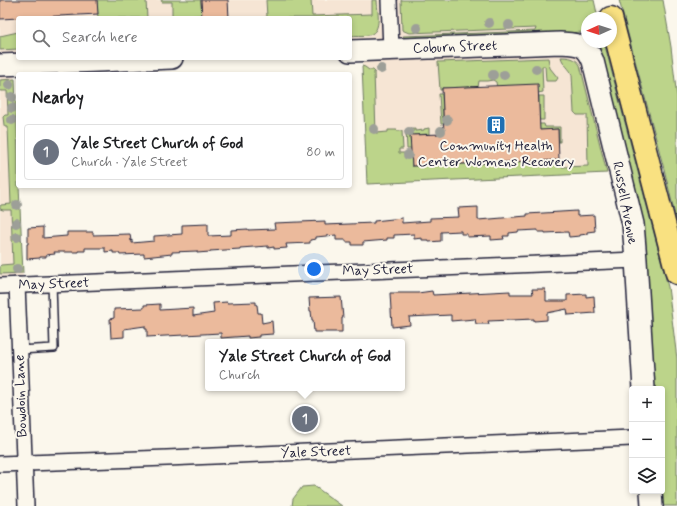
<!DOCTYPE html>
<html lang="en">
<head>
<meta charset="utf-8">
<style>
	:root { --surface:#fff; --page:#f6f6f6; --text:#202124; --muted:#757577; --line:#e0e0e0; --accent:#7c3aed }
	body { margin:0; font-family:Mynerve,sans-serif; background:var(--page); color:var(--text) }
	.controls { position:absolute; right:12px; bottom:12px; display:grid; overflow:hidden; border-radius:4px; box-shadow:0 2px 6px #0003 }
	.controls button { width:36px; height:36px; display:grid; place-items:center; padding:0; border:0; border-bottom:1px solid var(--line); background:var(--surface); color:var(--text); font:20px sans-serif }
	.compass { position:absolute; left:581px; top:12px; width:36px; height:36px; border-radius:50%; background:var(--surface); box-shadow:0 2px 6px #0003; rotate:267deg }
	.you { position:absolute; left:314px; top:269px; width:14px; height:14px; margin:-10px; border:3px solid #fff; border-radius:50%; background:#1a73e8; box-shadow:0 0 0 6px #1a73e833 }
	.badge { display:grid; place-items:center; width:26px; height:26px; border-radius:50%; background:var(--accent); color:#fff; font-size:13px; font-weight:700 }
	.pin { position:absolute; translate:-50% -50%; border:2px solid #fff; box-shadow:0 1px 4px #0006 }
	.popup { position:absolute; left:205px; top:339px; width:200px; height:52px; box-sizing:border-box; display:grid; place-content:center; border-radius:4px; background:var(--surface); filter:drop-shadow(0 1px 3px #0005); font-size:13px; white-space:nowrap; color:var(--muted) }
	.popup b { font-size:15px; color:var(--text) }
	.popup::after { content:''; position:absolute; left:50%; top:100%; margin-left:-8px; border:8px solid transparent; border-top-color:var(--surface) }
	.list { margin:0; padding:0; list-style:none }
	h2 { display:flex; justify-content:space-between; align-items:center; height:52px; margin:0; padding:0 16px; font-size:17px }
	h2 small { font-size:13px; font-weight:400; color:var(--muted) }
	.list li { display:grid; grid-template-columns:26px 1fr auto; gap:12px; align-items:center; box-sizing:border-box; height:56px; margin:0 8px 8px; padding:0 8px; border:1px solid var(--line); border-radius:4px }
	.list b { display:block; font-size:15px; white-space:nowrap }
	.list p { margin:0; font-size:13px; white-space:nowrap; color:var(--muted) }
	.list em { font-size:13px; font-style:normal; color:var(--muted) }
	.icon { flex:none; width:22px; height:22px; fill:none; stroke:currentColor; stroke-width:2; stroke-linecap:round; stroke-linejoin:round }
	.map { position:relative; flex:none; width:677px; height:506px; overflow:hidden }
	.search { position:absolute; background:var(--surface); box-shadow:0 2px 6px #0003; left:16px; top:16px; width:336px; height:44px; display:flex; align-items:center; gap:10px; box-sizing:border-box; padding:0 14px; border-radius:4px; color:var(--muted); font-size:15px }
	.panel { position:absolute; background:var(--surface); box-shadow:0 2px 6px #0003; left:16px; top:72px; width:336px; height:116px; border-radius:4px }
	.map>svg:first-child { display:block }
</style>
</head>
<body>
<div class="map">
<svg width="677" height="506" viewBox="0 0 677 506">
	<rect width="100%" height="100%" fill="#fbf7ec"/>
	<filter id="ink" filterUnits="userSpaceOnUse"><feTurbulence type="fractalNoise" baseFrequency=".025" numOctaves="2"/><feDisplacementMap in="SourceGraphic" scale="8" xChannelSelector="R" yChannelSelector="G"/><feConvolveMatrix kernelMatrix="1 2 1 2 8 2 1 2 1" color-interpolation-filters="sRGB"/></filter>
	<g filter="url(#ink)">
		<g fill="#f6e5d4">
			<polygon points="0,0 594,0 598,18 587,18 587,31 350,42 350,18 18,18 18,55 0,56"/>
			<polygon points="566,50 581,56 614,173 367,184 362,58"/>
			<polygon points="0,73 14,73 18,154 18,186 19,186 23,279 0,279"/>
		</g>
		<g fill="#bcd48a" stroke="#6f7b62">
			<polygon points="97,0 146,0 147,18 98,18"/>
			<polygon points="161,0 201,0 202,15 183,16 183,18 172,18 172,2 162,2"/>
			<path d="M266,0H311L312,16L372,14V0H377C377,10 383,31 369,35C363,36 356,35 350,36V18H261L267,17Z"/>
			<polygon points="401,0 594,0 598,18 587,18 587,32 405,39 403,36 535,31 536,28 409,33 402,30"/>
			<polygon points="619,0 663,0 671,47 677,98 677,223 664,169"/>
			<polygon points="18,32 18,49 0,50 0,36"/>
			<polygon points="599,42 604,42 668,287 677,359 677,506 660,506 660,491 662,491 662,389 653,389 634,184"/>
			<path d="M561,57C569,57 576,58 580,65L607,173L367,184L362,66L365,67L369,70H373L375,72H374L376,133L388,132V130H397V131H402L403,149H399V153H411L412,166L559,160L561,161L562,167L588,166L587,115H577L574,112L572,75C570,68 563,65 561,57Z"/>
			<polygon points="548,58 550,68 558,78 556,81 546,81 545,66 542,66 543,92 538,93 497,88 496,82 493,80 487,81 479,81 478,87 442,88 442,90 440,90 438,62"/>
			<polygon points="15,79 18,154 18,186 19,186 23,273 0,274 0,266 1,265 13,264 11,210 3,210 0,209 0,206 1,205 11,204 8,127 5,127 4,125 3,117 5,115 8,115 7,91 0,91 0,80"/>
			<polygon points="439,94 442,94 443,118 455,123 441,124"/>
			<polygon points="539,96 544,96 544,120 537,120 528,114 539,114"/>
			<polygon points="537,124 544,124 545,127 560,127 560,142 559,142 558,129 530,131"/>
			<polygon points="429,128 429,134 410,135 411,149 407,149 406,130 415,129 415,131 424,130 424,129"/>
			<polygon points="314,486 342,506 292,506 293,499 302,487"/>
		</g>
		<g fill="#ebba9c" stroke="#22223b">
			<polygon points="0,0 97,0 98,14 0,19"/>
			<polygon points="201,0 228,0 229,18 202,18"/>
			<polygon points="538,84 540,130 558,129 559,160 412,166 410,135 444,134 442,88"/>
			<polygon points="478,207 478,220 527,216 527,214 577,211 577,216 594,215 595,231 587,232 587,234 580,235 580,236 569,237 568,232 545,233 545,232 538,232 538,230 518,231 518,232 509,233 509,236 503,236 504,239 491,240 491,236 467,237 467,234 461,234 461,231 441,232 441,241 429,242 428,240 422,240 422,238 414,239 414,234 394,235 394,238 387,238 387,240 363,242 363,245 352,245 352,242 346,242 346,240 336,240 336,235 316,237 316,239 310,240 310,243 286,244 287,248 274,249 274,247 268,248 268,246 240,248 240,249 210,251 210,252 197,253 197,251 172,252 172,254 144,257 144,254 120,255 119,253 113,253 113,251 105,252 105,248 85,248 85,251 78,251 78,252 54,252 55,254 46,255 46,257 40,257 40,258 27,259 27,244 28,244 28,228 43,227 43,238 67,236 67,232 93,232 93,235 130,234 131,241 132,240 132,243 154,241 154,236 182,234 182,225 208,224 208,236 231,235 231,230 248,229 248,230 275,229 274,223 325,221 325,225 374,223 374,221 402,218 402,223 430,221 430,218 459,217 458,208"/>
			<polygon points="532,289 545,289 545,293 546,292 546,301 567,301 567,295 586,294 586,297 594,296 595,313 568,315 567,309 547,313 547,320 534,321 534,319 488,321 489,324 476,324 475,319 451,321 451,315 409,317 410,325 392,327 390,293 418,293 432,291 433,295 510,291 510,294 533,294"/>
			<polygon points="341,297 343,318 342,318 342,332 314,332 313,320 312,320 311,311 310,311 309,298"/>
			<polygon points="227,302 227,303 256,302 256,305 257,305 258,313 261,313 262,323 272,321 273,334 259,335 259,337 248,338 248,336 221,338 221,333 147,337 147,329 145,329 145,326 124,329 124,337 111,338 110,319 114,318 114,309 144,308 144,305 160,304 160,310 193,308 193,316 214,313 213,303"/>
		</g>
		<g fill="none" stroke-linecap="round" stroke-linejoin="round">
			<g stroke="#22223b" stroke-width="10">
				<polyline id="lane" points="19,350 54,348 52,283"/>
			</g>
			<g stroke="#22223b" stroke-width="18">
				<g id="street">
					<polyline points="389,0 391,49"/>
					<polyline points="17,285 26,506"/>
					<polyline points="0,286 636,260"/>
					<polyline points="0,464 167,458 632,438"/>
				</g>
			</g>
			<g stroke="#22223b" stroke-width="24">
				<g id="secondary">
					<path d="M350,51L560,43C577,44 586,43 593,61L633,224L636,260L644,389"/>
					<polyline points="0,65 172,58"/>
					<polyline points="651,491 652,506"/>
				</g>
			</g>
			<g stroke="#22223b" stroke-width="25">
				<polyline id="highway" points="611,18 677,273"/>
			</g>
			<use href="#lane" stroke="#fbf7ec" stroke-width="7"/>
			<use href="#street" stroke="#fbf7ec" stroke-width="15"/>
			<use href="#secondary" stroke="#fbf7ec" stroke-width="21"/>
			<use href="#highway" stroke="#f9e181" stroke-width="22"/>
		</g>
		<g fill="#9d9f98">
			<circle cx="489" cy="23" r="5"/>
			<circle cx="509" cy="25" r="5"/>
			<circle cx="417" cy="28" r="5"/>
			<circle cx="381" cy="69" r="5"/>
			<circle cx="536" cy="69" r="5"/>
			<circle cx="493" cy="75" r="5"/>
			<circle cx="504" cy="75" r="5"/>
			<circle cx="9" cy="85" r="5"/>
			<circle cx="12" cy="97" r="5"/>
			<circle cx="12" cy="108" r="5"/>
			<circle cx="12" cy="120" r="5"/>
			<circle cx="447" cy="120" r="5"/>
			<circle cx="374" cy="129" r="5"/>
			<circle cx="441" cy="131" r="5"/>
			<circle cx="409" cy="132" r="5"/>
			<circle cx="408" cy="155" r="5"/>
			<circle cx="17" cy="205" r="5"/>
			<circle cx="16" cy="223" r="5"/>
			<circle cx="17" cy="237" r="5"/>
			<circle cx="17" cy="269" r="5"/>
		</g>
	</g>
	<defs>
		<g id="building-square" transform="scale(1)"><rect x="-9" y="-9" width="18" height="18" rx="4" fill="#1f6fb2" stroke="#fbf7ec"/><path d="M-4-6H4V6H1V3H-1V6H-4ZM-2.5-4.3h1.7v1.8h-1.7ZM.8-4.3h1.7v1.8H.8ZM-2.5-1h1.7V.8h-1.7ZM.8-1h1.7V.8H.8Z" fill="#fff"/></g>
	</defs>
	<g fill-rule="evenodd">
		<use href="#building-square" x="496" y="125"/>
	</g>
	<g text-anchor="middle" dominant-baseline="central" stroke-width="4" stroke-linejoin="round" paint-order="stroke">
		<g font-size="14" fill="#22223b" stroke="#fbf7ec">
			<text transform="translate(455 47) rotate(-2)">Coburn Street</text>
			<text transform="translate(625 203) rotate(79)">Russell Avenue</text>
			<text transform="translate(378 270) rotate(-2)">May Street</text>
			<text transform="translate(54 284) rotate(-2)">May Street</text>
			<text transform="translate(21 396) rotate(-92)">Bowdoin Lane</text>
			<text transform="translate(316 452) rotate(-2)">Yale Street</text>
		</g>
		<g font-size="14" fill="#22223b" stroke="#fbf7ec">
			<text x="496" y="146">Community Health<tspan x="496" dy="16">Center Womens Recovery</tspan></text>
		</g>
	</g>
</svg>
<div class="controls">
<button>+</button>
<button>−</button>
<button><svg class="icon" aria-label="layers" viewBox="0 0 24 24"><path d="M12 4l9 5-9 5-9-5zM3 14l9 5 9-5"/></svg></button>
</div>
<svg class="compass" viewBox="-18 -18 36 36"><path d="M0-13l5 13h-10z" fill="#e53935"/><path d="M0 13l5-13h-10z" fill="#757577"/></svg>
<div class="you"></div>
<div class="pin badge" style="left:305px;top:419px;background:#6b7280">1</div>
<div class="popup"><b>Yale Street Church of God</b>Church</div>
<div class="search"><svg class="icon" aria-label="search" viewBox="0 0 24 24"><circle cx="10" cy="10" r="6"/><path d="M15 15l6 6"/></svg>Search here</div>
<section class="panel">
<h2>Nearby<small></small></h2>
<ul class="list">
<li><span class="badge" style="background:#6b7280">1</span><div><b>Yale Street Church of God</b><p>Church · Yale Street</p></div><em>80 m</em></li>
</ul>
</section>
</div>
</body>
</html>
